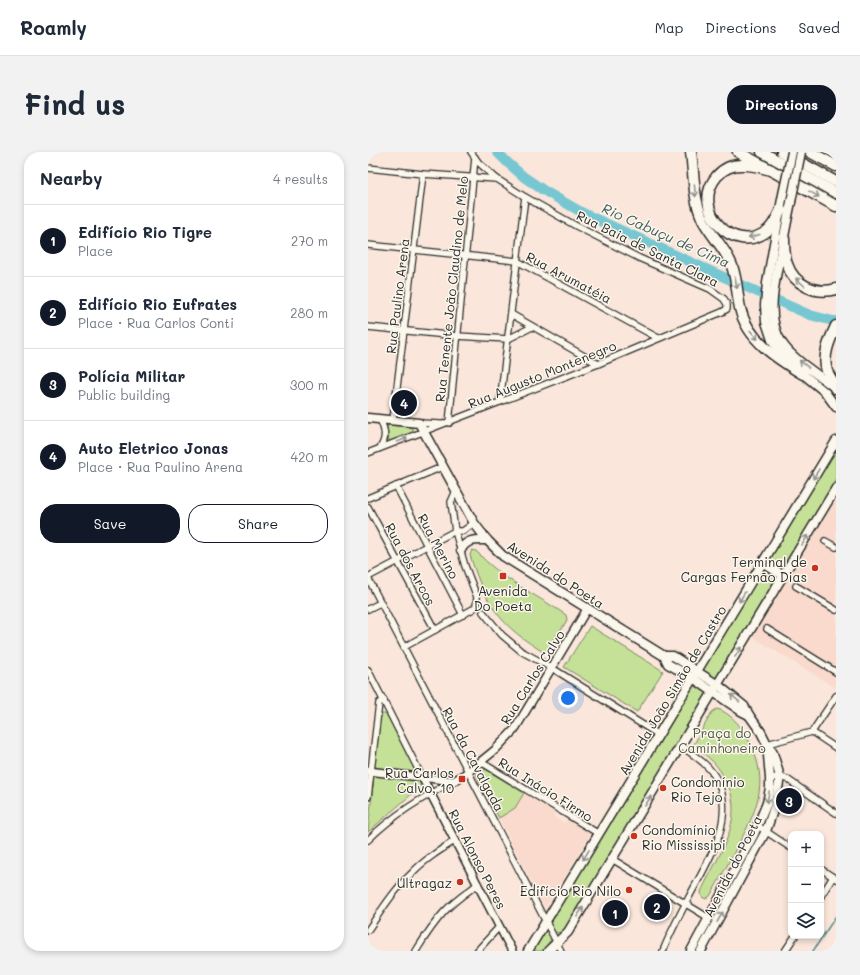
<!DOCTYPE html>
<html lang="en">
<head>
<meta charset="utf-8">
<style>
	:root { --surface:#fff; --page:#f2f2f3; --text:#1f2937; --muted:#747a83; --line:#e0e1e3; --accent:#111827 }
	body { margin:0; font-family:Mali,sans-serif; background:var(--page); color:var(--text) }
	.controls { position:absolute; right:12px; bottom:12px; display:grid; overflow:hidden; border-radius:8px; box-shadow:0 2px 6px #0003 }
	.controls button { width:36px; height:36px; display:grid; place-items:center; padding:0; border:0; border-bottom:1px solid var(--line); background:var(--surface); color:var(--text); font:20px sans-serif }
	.you { position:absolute; left:200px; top:546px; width:14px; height:14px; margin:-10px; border:3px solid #fff; border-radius:50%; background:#1a73e8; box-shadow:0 0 0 6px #1a73e833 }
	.badge { display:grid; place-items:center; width:26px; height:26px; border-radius:50%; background:var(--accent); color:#fff; font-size:13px; font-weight:700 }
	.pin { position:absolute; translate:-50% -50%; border:2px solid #fff; box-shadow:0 1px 4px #0006 }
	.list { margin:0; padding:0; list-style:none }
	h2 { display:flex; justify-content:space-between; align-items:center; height:52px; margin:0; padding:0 16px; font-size:17px }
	h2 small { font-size:13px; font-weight:400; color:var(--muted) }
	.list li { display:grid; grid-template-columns:26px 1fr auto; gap:12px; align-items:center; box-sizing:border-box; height:72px; padding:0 16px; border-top:1px solid var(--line) }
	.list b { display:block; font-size:15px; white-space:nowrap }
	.list p { margin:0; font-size:13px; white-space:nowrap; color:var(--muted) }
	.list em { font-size:13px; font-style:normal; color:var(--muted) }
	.actions { display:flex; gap:8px; padding:12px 16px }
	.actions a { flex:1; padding:9px 0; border:1px solid var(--accent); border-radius:16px; text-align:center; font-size:14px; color:var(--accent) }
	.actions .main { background:var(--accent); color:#fff }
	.icon { flex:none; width:22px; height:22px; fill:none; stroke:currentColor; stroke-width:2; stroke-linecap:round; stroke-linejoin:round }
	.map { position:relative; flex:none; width:468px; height:799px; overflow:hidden; border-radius:16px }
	header { display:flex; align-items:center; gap:24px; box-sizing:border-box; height:56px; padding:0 20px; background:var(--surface); border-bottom:1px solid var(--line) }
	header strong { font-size:19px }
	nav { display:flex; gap:22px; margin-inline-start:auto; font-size:14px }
	.intro { display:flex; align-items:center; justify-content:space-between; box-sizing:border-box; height:96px; padding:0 24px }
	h1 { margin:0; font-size:28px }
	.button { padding:10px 18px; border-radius:16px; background:var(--accent); color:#fff; font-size:14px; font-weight:700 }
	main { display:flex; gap:24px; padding:0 24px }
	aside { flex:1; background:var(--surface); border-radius:16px; box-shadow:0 2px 6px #0003 }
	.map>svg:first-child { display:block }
</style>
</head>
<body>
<header>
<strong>Roamly</strong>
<nav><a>Map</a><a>Directions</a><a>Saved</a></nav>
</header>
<div class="intro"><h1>Find us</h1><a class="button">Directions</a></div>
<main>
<aside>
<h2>Nearby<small>4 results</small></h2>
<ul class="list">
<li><span class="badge">1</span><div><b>Edifício Rio Tigre</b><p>Place</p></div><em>270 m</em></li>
<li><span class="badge">2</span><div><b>Edifício Rio Eufrates</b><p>Place · Rua Carlos Conti</p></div><em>280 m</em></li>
<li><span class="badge">3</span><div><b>Polícia Militar</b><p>Public building</p></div><em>300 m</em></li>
<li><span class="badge">4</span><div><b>Auto Eletrico Jonas</b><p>Place · Rua Paulino Arena</p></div><em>420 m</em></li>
</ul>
<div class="actions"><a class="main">Save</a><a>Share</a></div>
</aside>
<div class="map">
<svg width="468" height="799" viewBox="0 0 468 799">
	<rect width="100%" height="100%" fill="#fae6da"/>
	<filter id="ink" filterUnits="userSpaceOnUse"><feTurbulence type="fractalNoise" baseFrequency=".025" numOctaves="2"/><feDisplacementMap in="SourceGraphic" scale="8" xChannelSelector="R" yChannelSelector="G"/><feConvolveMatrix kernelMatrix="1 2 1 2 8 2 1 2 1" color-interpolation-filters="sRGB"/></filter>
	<g filter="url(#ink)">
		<g fill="#f9dacd">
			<polygon points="468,347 468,536 385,485"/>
			<polygon points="156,641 187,660 186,665 189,667 196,671 200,668 221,681 221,685 178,755 175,752 131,666 147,656"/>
		</g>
		<g fill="#c5e198" stroke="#788662">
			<polygon points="19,273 43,275 47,280 46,282 21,289"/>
			<polygon points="468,297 468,329 199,775 194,780 187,781 175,799 164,799"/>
			<path d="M104,398L108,399C133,427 167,442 198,463L199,468L190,483L189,482L177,501C132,474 117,452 102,403Z"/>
			<polygon points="222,474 295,519 269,560 196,515"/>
			<path d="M349,557C361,560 372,573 378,583C402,626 392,653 370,693C361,710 352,727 342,744L338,747L334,745L333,740C350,702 381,666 355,623C351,617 347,611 342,607C337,602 329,598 326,592L344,560Z"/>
			<path d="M14,562H17C29,572 46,617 53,634L0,680L12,567Z"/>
			<polygon points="117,617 156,641 147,656 131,666 108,623"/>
		</g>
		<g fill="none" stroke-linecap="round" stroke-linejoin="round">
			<polyline stroke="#59898f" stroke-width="1.5" points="445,799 468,764"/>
			<polyline stroke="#77c7d2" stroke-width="10" points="129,0 139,10 156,25 175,38 215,61 349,122 442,163 465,169 468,169"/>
			<g stroke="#2b2b2b" stroke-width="8">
				<g id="minor">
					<polyline points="0,16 55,22 129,27"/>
					<polyline points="0,93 149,109 290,186"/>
					<polyline points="143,162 230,212"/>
					<polyline points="0,175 89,184 140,187 164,175"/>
					<polyline points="132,250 157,45"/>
					<path d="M12,267C17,278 19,286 12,296"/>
					<polyline points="25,268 55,22"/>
					<polyline points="51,271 72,272"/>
					<polyline points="81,271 107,6"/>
					<polyline points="0,301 230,212 354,160 359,157 359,152 356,147 342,137 271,106 210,75 157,45 129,27 111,11 103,0"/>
					<polyline points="28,334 95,463"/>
					<polyline points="0,346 74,315"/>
					<polyline points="0,355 67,478"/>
					<polyline points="457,389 468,395"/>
					<polyline points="0,425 87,379 95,379 106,371"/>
					<polyline points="0,426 193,799"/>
					<polyline points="428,434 468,458"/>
					<polyline points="0,457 12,451"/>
					<polyline points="115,460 134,483 153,499 184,516 291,583"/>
					<polyline points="399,477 468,520"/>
					<polyline points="36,495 105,457 108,454 109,445 97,414 87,379 83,350 88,339"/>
					<polyline points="0,518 54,625"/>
					<polyline points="444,580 468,596"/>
					<polyline points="399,592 444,580 468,544"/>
					<polyline points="113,610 231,682"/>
					<polyline points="402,626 412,625 419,627 468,661"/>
					<polyline points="0,645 11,551 16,548"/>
					<polyline points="390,674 423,696"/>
					<path d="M0,688C25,663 54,646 85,629"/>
					<polyline points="244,707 341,766"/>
					<polyline points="453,717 468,727"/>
					<polyline points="453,744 465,725"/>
					<path d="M0,778C13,759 26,738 43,722C56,708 72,698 88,688"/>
					<path d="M48,799C56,786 65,772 76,760C86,749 98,741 110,732"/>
					<polyline points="109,799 131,775"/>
					<path d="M295,799C302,781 311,764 320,747C338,712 368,670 350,630C342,613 327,604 313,594"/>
					<polyline points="417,799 427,784"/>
				</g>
			</g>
			<g stroke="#2b2b2b" stroke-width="10">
				<g id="tertiary">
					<polyline points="0,619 86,629 100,620 127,598 147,577 219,457"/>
					<polyline points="54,625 144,799"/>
				</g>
			</g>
			<g stroke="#2b2b2b" stroke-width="11">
				<g id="secondary">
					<polyline points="414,47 399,131 397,153 398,170 404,188 408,194 435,222 457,240 468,255"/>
					<path d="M423,50C419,68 416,86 412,104C407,131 397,165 414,191C426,209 450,222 467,236"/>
					<polyline points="0,266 51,271 106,371 119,388 135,404 296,504 300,512 325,526 373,559 381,563"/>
					<path d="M93,398C98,387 108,388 119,388"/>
					<polyline points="395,411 416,424"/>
					<polyline points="296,504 305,504 350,533 376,554 381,563 393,580 399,592 405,601 412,625 407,653 398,679 333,799"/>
					<polyline points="160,799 468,289"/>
					<polyline points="180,799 200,780 468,336"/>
					<polyline points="323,799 386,682 399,651 402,636 402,626 399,592"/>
				</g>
			</g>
			<g stroke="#2b2b2b" stroke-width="13">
				<g id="trunk">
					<path d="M323,0C326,23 325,47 335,68C344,85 358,97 364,114C369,128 369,142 372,156C379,188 410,207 435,222"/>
					<polyline points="370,0 468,54"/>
					<polyline points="442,0 468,14"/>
					<path d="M403,18C394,16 383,12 373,13C364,13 355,17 349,24C321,57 366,105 399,79C406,74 409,65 413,58"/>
					<path d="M416,87C416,95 416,104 419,112C426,133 448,143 468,137"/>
					<path d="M467,236C466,229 461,225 459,219C454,204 462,187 468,174"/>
				</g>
			</g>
			<g stroke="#2b2b2b" stroke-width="13">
				<g id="motorway">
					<polyline points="394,0 468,41"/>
					<polyline points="414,0 468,30"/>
				</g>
			</g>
			<use href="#minor" stroke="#fbf7ec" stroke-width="5.5"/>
			<use href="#tertiary" stroke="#fbf7ec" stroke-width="7"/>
			<use href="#secondary" stroke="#fbf7ec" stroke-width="8"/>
			<use href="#trunk" stroke="#fbf7ec" stroke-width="10"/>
			<use href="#motorway" stroke="#fbf7ec" stroke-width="10"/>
			<g stroke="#2b2b2b" stroke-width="11" stroke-linecap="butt">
				<g id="secondary-bridge">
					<polyline points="414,47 424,0"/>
					<polyline points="423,50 433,0"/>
				</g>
			</g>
			<use href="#secondary-bridge" stroke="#fbf7ec" stroke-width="8"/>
		</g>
		<defs><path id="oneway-shaft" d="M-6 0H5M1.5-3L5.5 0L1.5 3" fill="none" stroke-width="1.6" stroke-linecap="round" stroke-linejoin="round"/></defs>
		<g stroke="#93918c">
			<use href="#oneway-shaft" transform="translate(327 39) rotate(84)"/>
			<use href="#oneway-shaft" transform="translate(446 42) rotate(29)"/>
			<use href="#oneway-shaft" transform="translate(386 84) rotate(166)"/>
			<use href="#oneway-shaft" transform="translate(432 130) rotate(-138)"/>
			<use href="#oneway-shaft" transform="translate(368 131) rotate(79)"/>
			<use href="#oneway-shaft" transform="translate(386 183) rotate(50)"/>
			<use href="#oneway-shaft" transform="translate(436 212) rotate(-142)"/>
			<use href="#oneway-shaft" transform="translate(34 288) rotate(-21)"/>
			<use href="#oneway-shaft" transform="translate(448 322) rotate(121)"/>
			<use href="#oneway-shaft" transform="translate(437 388) rotate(-59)"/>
			<use href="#oneway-shaft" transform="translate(374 445) rotate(121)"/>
			<use href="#oneway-shaft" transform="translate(370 500) rotate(-59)"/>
			<use href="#oneway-shaft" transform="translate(367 546) rotate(-140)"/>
			<use href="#oneway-shaft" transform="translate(400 645) rotate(102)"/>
			<use href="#oneway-shaft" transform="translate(280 649) rotate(-59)"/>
			<use href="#oneway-shaft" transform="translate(218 703) rotate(121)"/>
			<use href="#oneway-shaft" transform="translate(212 760) rotate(-59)"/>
			<use href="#oneway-shaft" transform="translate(352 765) rotate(-61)"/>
		</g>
	</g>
	<g fill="#c8321e" stroke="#fbf7ec" stroke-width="1.5">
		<circle cx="447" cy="416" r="4"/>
		<rect x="131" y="420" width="8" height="8" rx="2"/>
		<rect x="90" y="623" width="8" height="8" rx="2"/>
		<circle cx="295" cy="636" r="4"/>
		<circle cx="266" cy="684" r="4"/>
		<circle cx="92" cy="730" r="4"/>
		<circle cx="261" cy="738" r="4"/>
	</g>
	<g text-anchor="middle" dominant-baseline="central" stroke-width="3" stroke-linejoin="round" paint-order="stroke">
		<g font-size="13" fill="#2b2b2b" stroke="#fbf7ec">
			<text transform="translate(280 96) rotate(26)">Rua Baia de Santa Clara</text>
			<text transform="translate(201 125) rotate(28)">Rua Arumatéia</text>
			<text transform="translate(83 137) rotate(-84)">Rua Tenente João Claudino de Melo</text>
			<text transform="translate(29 144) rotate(-83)">Rua Paulino Arena</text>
			<text transform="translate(174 222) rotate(-22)">Rua Augusto Montenegro</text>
			<text transform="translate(71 394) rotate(62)">Rua Merino</text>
			<text transform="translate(43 412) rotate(62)">Rua dos Arcos</text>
			<text transform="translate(188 422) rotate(33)">Avenida do Poeta</text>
			<text transform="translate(164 525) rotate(-58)">Rua Carlos Calvo</text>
			<text transform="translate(304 538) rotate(-59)">Avenida João Simão de Castro</text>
			<text transform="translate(106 607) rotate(62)">Rua da Cavalgada</text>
			<text transform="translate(178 637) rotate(32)">Rua Inácio Firmo</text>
			<text transform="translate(110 707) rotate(63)">Rua Alonso Peres</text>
			<text transform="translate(364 714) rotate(-63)">Avenida do Poeta</text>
		</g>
		<g font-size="13" fill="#2b2b2b" stroke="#fbf7ec" text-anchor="end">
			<text x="439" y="409">Terminal de<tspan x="439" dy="15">Cargas Fernão Dias</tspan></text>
			<text x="135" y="438" text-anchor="middle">Avenida<tspan x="135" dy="15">Do Poeta</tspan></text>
			<text x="86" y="620">Rua Carlos<tspan x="86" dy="15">Calvo, 10</tspan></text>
			<text x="303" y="629" text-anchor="start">Condomínio<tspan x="303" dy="15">Rio Tejo</tspan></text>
			<text x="274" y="677" text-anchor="start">Condomínio<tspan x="274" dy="15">Rio Mississipi</tspan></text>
			<text x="84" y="730">Ultragaz</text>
			<text x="253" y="738">Edifício Rio Nilo</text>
		</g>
		<g font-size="13" fill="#525846" stroke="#fbf7ec">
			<text x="354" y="580">Praça do<tspan x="354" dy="15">Caminhoneiro</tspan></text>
		</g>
		<g font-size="14" font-style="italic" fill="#425a5d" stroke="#fbf7ec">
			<text transform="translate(298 83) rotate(24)">Rio Cabuçu de Cima</text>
		</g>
	</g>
</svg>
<div class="controls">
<button>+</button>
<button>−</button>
<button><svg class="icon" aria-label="layers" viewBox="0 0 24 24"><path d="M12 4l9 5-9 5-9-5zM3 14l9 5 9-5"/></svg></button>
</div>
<div class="you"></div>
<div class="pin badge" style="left:247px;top:761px">1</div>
<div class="pin badge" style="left:289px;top:755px">2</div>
<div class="pin badge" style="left:421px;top:649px">3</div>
<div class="pin badge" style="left:36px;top:251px">4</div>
</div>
</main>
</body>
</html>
